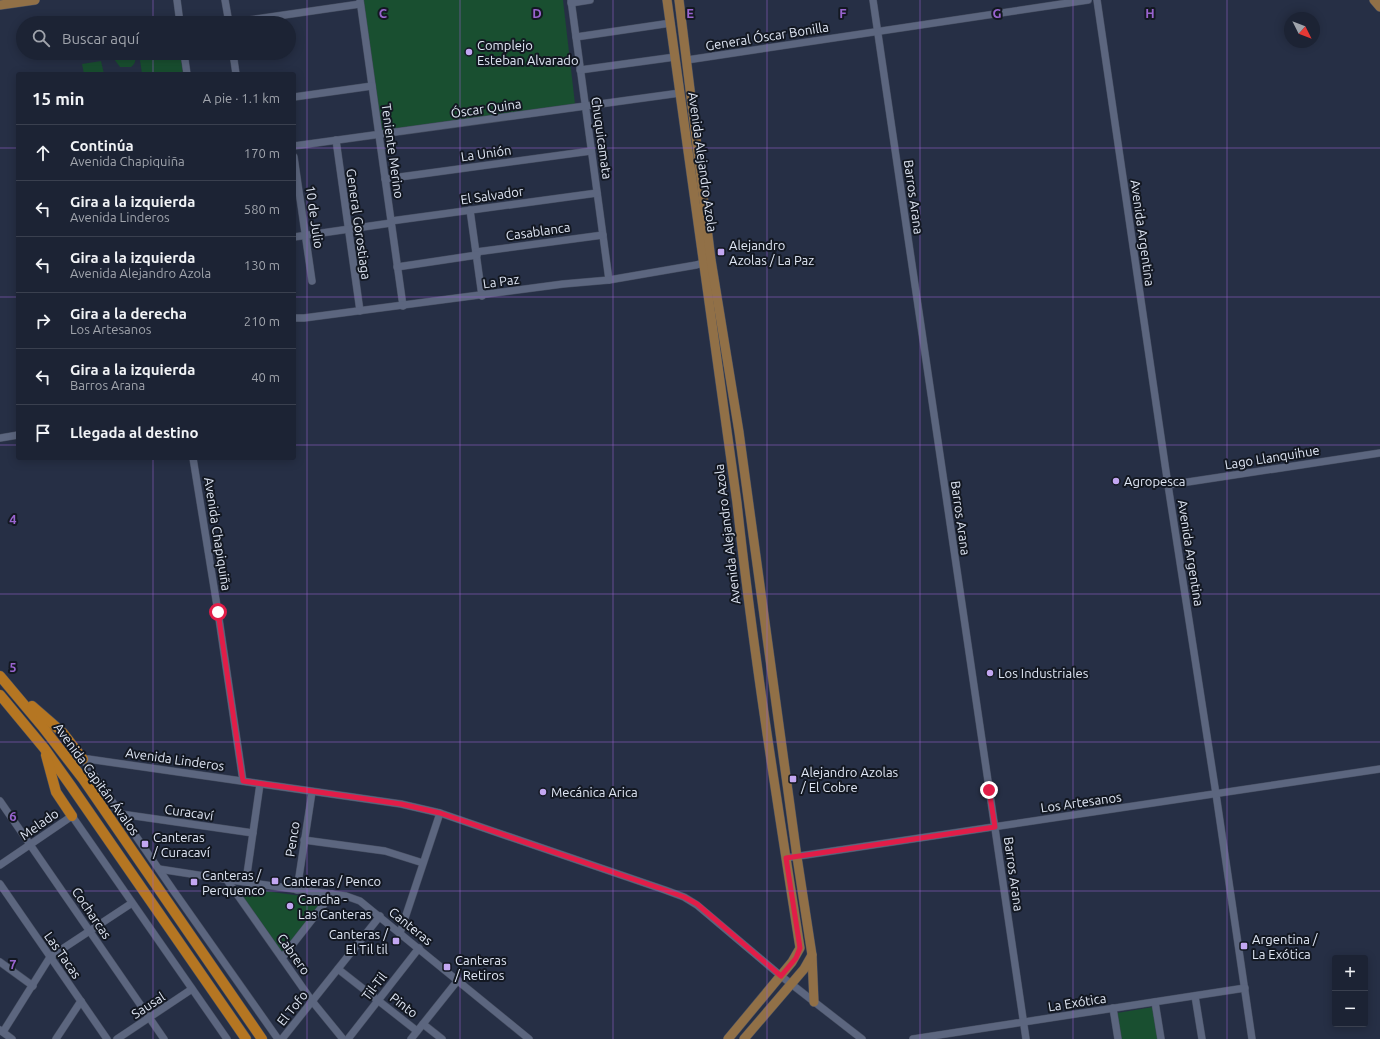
<!DOCTYPE html>
<html lang="es">
<head>
<meta charset="utf-8">
<style>
	:root { --surface:#1c2334; --page:#252b3c; --text:#f1f3f6; --muted:#a0a4ac; --line:#3a404f }
	body { margin:0; font-family:Ubuntu,sans-serif; background:var(--page); color:var(--text) }
	.controls { position:absolute; right:12px; bottom:12px; display:grid; overflow:hidden; border-radius:4px; box-shadow:0 2px 10px #0003 }
	.controls button { width:36px; height:36px; display:grid; place-items:center; padding:0; border:0; border-bottom:1px solid var(--line); background:var(--surface); color:var(--text); font:20px sans-serif }
	.compass { position:absolute; left:1284px; top:12px; width:36px; height:36px; border-radius:50%; background:var(--surface); box-shadow:0 2px 10px #0003; rotate:132deg }
	.stop { position:absolute; width:12px; height:12px; margin:-9px; border:3px solid #e11d48; border-radius:50%; background:#fff }
	.stop.end { background:#e11d48; border-color:#fff; box-shadow:0 1px 4px #0008 }
	.list { margin:0; padding:0; list-style:none }
	h2 { display:flex; justify-content:space-between; align-items:center; height:52px; margin:0; padding:0 16px; font-size:17px }
	h2 small { font-size:13px; font-weight:400; color:var(--muted) }
	.list li { display:grid; grid-template-columns:26px 1fr auto; gap:12px; align-items:center; box-sizing:border-box; height:56px; padding:0 16px; border-top:1px solid var(--line) }
	.list b { display:block; font-size:15px; white-space:nowrap }
	.list p { margin:0; font-size:13px; white-space:nowrap; color:var(--muted) }
	.list em { font-size:13px; font-style:normal; color:var(--muted) }
	.icon { flex:none; width:22px; height:22px; fill:none; stroke:currentColor; stroke-width:2; stroke-linecap:round; stroke-linejoin:round }
	.map { position:relative; flex:none; width:1380px; height:1039px; overflow:hidden }
	.search { position:absolute; background:var(--surface); box-shadow:0 2px 10px #0003; left:16px; top:16px; width:280px; height:44px; display:flex; align-items:center; gap:10px; box-sizing:border-box; padding:0 14px; border-radius:22px; color:var(--muted); font-size:15px }
	.panel { position:absolute; background:var(--surface); box-shadow:0 2px 10px #0003; left:16px; top:72px; width:280px; height:388px; border-radius:4px }
	.map>svg:first-child { display:block }
</style>
</head>
<body>
<div class="map">
<svg width="1380" height="1039" viewBox="0 0 1380 1039">
	<rect width="100%" height="100%" fill="#262f45"/>
	<g fill="#194f30">
		<polygon points="362,0 563,0 575,104 380,131"/>
		<path d="M114,53H135C136,59 136,63 131,67H120L114,59Z"/>
		<polygon points="139,53 180,53 183,74 142,74"/>
		<polygon points="101,61 104,74 84,74 82,64"/>
		<polygon points="236,887 324,899 283,954"/>
		<polygon points="1153,1007 1158,1039 1121,1039 1117,1013"/>
	</g>
	<g fill="none" stroke-linecap="round" stroke-linejoin="round">
		<g stroke="#454d60" stroke-width="8">
			<g id="minor">
				<polyline points="177,0 180,23"/>
				<polyline points="225,0 229,23"/>
				<polyline points="360,0 403,306"/>
				<polyline points="571,0 609,280"/>
				<polyline points="873,0 1026,1039"/>
				<polyline points="1097,0 1168,485 1216,794 1252,1039"/>
				<polyline points="571,3 590,0"/>
				<polyline points="229,23 360,4"/>
				<polyline points="576,37 671,23"/>
				<polyline points="184,53 187,74"/>
				<polyline points="233,53 236,74"/>
				<polyline points="687,60 1088,0"/>
				<polyline points="580,70 675,57"/>
				<polyline points="294,97 372,86"/>
				<polyline points="336,140 360,311"/>
				<polyline points="294,146 680,93"/>
				<polyline points="294,157 312,281"/>
				<polyline points="385,179 591,151"/>
				<polyline points="470,210 482,296"/>
				<polyline points="391,221 597,193"/>
				<polyline points="294,237 391,223"/>
				<polyline points="476,252 603,235"/>
				<polyline points="397,267 477,255"/>
				<polyline points="294,318 304,318 563,284 609,280 696,265 707,262"/>
				<polyline points="0,438 18,435"/>
				<polyline points="193,458 218,612 243,781"/>
				<polyline points="1168,485 1380,453"/>
				<polyline points="68,759 88,759 401,804 440,813 665,890 684,897 697,905 781,976 862,1039"/>
				<polyline points="83,759 173,890 278,1039"/>
				<polyline points="0,801 164,1039"/>
				<polyline points="121,814 253,833"/>
				<polyline points="304,840 385,851 423,863"/>
				<polyline points="786,858 1380,769"/>
				<polyline points="0,865 72,816 227,1039"/>
				<path d="M159,869C222,879 284,888 346,896L360,901L529,1039"/>
				<polyline points="227,880 312,1001 343,1039"/>
				<polyline points="246,881 260,784"/>
				<polyline points="0,884 107,1039"/>
				<polyline points="297,890 312,792"/>
				<polyline points="400,933 440,813"/>
				<polyline points="282,958 332,894"/>
				<polyline points="0,962 33,986"/>
				<polyline points="338,969 417,1031"/>
				<polyline points="1195,996 1202,1039"/>
				<polyline points="1155,1002 1161,1039"/>
				<polyline points="1113,1008 1118,1039"/>
				<polyline points="423,1024 442,1039"/>
				<polyline points="0,1030 12,1039"/>
				<polyline points="3,1032 50,957 132,903"/>
				<polyline points="56,1039 81,1001"/>
				<polyline points="117,1039 192,989"/>
				<polyline points="282,1039 380,916"/>
				<polyline points="348,1039 419,948"/>
				<polyline points="411,1039 458,980"/>
				<polyline points="913,1039 1245,988"/>
			</g>
		</g>
		<g stroke="#454d60" stroke-width="10">
			<g id="major">
				<path d="M667,0L737,503C753,652 777,800 800,948L792,962L728,1039"/>
				<polyline points="679,0 711,260 739,432 797,857 812,955 814,1002"/>
				<polyline points="1374,0 1380,7"/>
				<polyline points="0,5 35,0"/>
				<polyline points="744,1039 804,969 812,955"/>
			</g>
		</g>
		<g stroke="#454d60" stroke-width="11">
			<g id="highway">
				<polyline points="0,676 42,726 83,779 262,1039"/>
				<polyline points="0,695 44,748 71,786 246,1039"/>
				<polyline points="32,706 63,733 83,759"/>
				<polyline points="46,755 56,792 72,816"/>
			</g>
		</g>
		<use href="#minor" stroke="#5c667f" stroke-width="7"/>
		<use href="#major" stroke="#917047" stroke-width="9"/>
		<use href="#highway" stroke="#b57622" stroke-width="10"/>
	</g>
	<g fill="none" stroke-linecap="round" stroke-linejoin="round">
		<polyline stroke="#e11d48" stroke-width="5" points="218,612 243,781 401,804 440,813 665,890 684,897 697,904 781,976 796,958 800,948 786,858 995,827 989,790"/>
	</g>
	<path fill="none" stroke="#9964cf" stroke-width="1" stroke-opacity="0.55" d="M153,0V23M307,0V1039M460,0V1039M613,0V1039M767,0V1039M920,0V1039M1073,0V1039M1227,0V1039M153,53V74M0,148H18M294,148H1380M0,297H18M294,297H1380M0,445H18M294,445H1380M153,458V1039M0,594H1380M0,742H1380M0,891H1380"/>
	<g fill="#c3a7f2" stroke="#131822" stroke-width="1.5">
		<circle cx="469" cy="52" r="4"/>
		<rect x="717" y="248" width="8" height="8" rx="2"/>
		<circle cx="1116" cy="481" r="4"/>
		<circle cx="990" cy="673" r="4"/>
		<rect x="789" y="775" width="8" height="8" rx="2"/>
		<circle cx="543" cy="792" r="4"/>
		<rect x="141" y="840" width="8" height="8" rx="2"/>
		<rect x="271" y="877" width="8" height="8" rx="2"/>
		<rect x="190" y="878" width="8" height="8" rx="2"/>
		<circle cx="290" cy="906" r="4"/>
		<rect x="392" y="937" width="8" height="8" rx="2"/>
		<rect x="1240" y="942" width="8" height="8" rx="2"/>
		<rect x="443" y="963" width="8" height="8" rx="2"/>
	</g>
	<g text-anchor="middle" dominant-baseline="central" stroke-width="4" stroke-linejoin="round" paint-order="stroke">
		<g font-size="13" fill="#e0e7f5" stroke="#131822">
			<text transform="translate(767 36) rotate(-9)">General Óscar Bonilla</text>
			<text transform="translate(486 108) rotate(-8)">Óscar Quina</text>
			<text transform="translate(602 138) rotate(82)">Chuquicamata</text>
			<text transform="translate(393 151) rotate(82)">Teniente Merino</text>
			<text transform="translate(486 153) rotate(-8)">La Unión</text>
			<text transform="translate(703 162) rotate(82)">Avenida Alejandro Azola</text>
			<text transform="translate(492 195) rotate(-8)">El Salvador</text>
			<text transform="translate(914 197) rotate(82)">Barros Arana</text>
			<text transform="translate(315 217) rotate(82)">10 de Julio</text>
			<text transform="translate(359 224) rotate(82)">General Gorostiaga</text>
			<text transform="translate(538 231) rotate(-8)">Casablanca</text>
			<text transform="translate(1143 233) rotate(82)">Avenida Argentina</text>
			<text transform="translate(501 281) rotate(-8)">La Paz</text>
			<text transform="translate(1272 457) rotate(-9)">Lago Llanquihue</text>
			<text transform="translate(961 518) rotate(82)">Barros Arana</text>
			<text transform="translate(218 534) rotate(81)">Avenida Chapiquiña</text>
			<text transform="translate(727 534) rotate(-97)">Avenida Alejandro Azola</text>
			<text transform="translate(1191 553) rotate(81)">Avenida Argentina</text>
			<text transform="translate(175 759) rotate(8)">Avenida Linderos</text>
			<text transform="translate(97 779) rotate(54)">Avenida Capitán Ávalos</text>
			<text transform="translate(1081 802) rotate(-8)">Los Artesanos</text>
			<text transform="translate(189 812) rotate(8)">Curacaví</text>
			<text transform="translate(39 824) rotate(-35)">Melado</text>
			<text transform="translate(292 839) rotate(-81)">Penco</text>
			<text transform="translate(1014 874) rotate(82)">Barros Arana</text>
			<text transform="translate(92 913) rotate(56)">Cocharcas</text>
			<text transform="translate(411 926) rotate(39)">Canteras</text>
			<text transform="translate(294 954) rotate(55)">Cabrero</text>
			<text transform="translate(63 955) rotate(55)">Las Tacas</text>
			<text transform="translate(374 986) rotate(-52)">Til-Til</text>
			<text transform="translate(1077 1002) rotate(-9)">La Exótica</text>
			<text transform="translate(148 1005) rotate(-33)">Sausal</text>
			<text transform="translate(404 1005) rotate(38)">Pinto</text>
			<text transform="translate(292 1008) rotate(-51)">El Tofo</text>
		</g>
		<g font-size="13" fill="#e0e7f5" stroke="#131822" text-anchor="start">
			<text x="477" y="45">Complejo<tspan x="477" dy="15">Esteban Alvarado</tspan></text>
			<text x="729" y="245">Alejandro<tspan x="729" dy="15">Azolas / La Paz</tspan></text>
			<text x="1124" y="481">Agropesca</text>
			<text x="998" y="673">Los Industriales</text>
			<text x="801" y="772">Alejandro Azolas<tspan x="801" dy="15">/ El Cobre</tspan></text>
			<text x="551" y="792">Mecánica Arica</text>
			<text x="153" y="837">Canteras<tspan x="153" dy="15">/ Curacaví</tspan></text>
			<text x="202" y="875">Canteras /<tspan x="202" dy="15">Perquenco</tspan></text>
			<text x="283" y="881">Canteras / Penco</text>
			<text x="298" y="899">Cancha -<tspan x="298" dy="15">Las Canteras</tspan></text>
			<text x="388" y="934" text-anchor="end">Canteras /<tspan x="388" dy="15">El Til til</tspan></text>
			<text x="1252" y="939">Argentina /<tspan x="1252" dy="15">La Exótica</tspan></text>
			<text x="455" y="960">Canteras<tspan x="455" dy="15">/ Retiros</tspan></text>
		</g>
	</g>
	<g font-size="13" text-anchor="middle" font-weight="bold" fill="#9964cf" stroke="#131822" stroke-width="4" stroke-linejoin="round" paint-order="stroke">
		<text x="383" y="18">C</text>
		<text x="537" y="18">D</text>
		<text x="690" y="18">E</text>
		<text x="843" y="18">F</text>
		<text x="997" y="18">G</text>
		<text x="1150" y="18">H</text>
		<text x="13" y="524">4</text>
		<text x="13" y="672">5</text>
		<text x="13" y="821">6</text>
		<text x="13" y="969">7</text>
	</g>
</svg>
<div class="controls">
<button>+</button>
<button>−</button>
</div>
<svg class="compass" viewBox="-18 -18 36 36"><path d="M0-13l5 13h-10z" fill="#e53935"/><path d="M0 13l5-13h-10z" fill="#a0a4ac"/></svg>
<div class="stop" style="left:218px;top:612px"></div>
<div class="stop end" style="left:989px;top:790px"></div>
<div class="search"><svg class="icon" aria-label="search" viewBox="0 0 24 24"><circle cx="10" cy="10" r="6"/><path d="M15 15l6 6"/></svg>Buscar aquí</div>
<section class="panel">
<h2>15 min<small>A pie · 1.1 km</small></h2>
<ul class="list">
<li><svg class="icon" aria-label="ahead" viewBox="0 0 24 24"><path d="M12 20V5M6 11l6-6 6 6"/></svg><div><b>Continúa</b><p>Avenida Chapiquiña</p></div><em>170 m</em></li>
<li><svg class="icon" aria-label="left" viewBox="0 0 24 24"><path d="M17 20v-9H6M10 6l-5 5 5 5"/></svg><div><b>Gira a la izquierda</b><p>Avenida Linderos</p></div><em>580 m</em></li>
<li><svg class="icon" aria-label="left" viewBox="0 0 24 24"><path d="M17 20v-9H6M10 6l-5 5 5 5"/></svg><div><b>Gira a la izquierda</b><p>Avenida Alejandro Azola</p></div><em>130 m</em></li>
<li><svg class="icon" aria-label="right" viewBox="0 0 24 24"><path d="M7 20v-9h11M14 6l5 5-5 5"/></svg><div><b>Gira a la derecha</b><p>Los Artesanos</p></div><em>210 m</em></li>
<li><svg class="icon" aria-label="left" viewBox="0 0 24 24"><path d="M17 20v-9H6M10 6l-5 5 5 5"/></svg><div><b>Gira a la izquierda</b><p>Barros Arana</p></div><em>40 m</em></li>
<li><svg class="icon" aria-label="arrive" viewBox="0 0 24 24"><path d="M6 21V4h12l-3 4 3 4H6"/></svg><div><b>Llegada al destino</b></div></li>
</ul>
</section>
</div>
</body>
</html>
